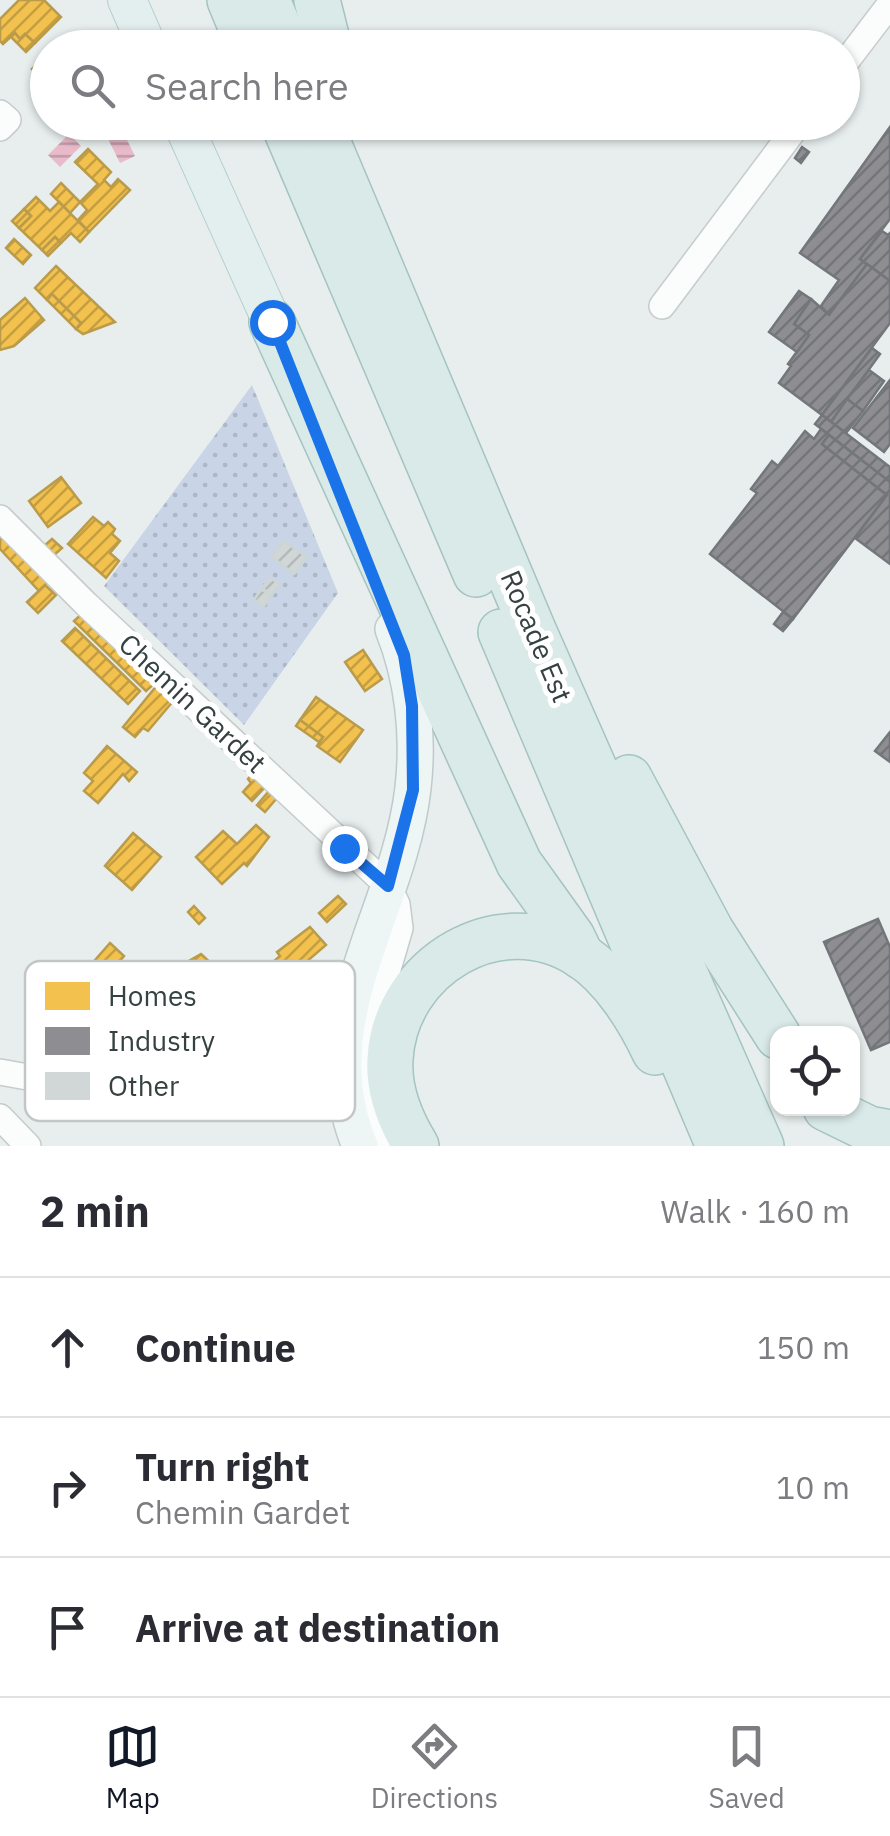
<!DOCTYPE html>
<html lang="en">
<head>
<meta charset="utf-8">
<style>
	:root { --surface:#fff; --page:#f7f7f7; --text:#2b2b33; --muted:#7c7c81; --line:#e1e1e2; --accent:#111827 }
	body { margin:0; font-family:"IBM Plex Sans",sans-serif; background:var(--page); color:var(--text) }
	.controls { position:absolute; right:30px; bottom:30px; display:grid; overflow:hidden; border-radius:20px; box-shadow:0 2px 8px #0004 }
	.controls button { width:90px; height:90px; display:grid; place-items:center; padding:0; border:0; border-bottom:2px solid var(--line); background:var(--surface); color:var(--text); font:50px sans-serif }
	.stop { position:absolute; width:30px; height:30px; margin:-22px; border:8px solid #1a73e8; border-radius:50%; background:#fff }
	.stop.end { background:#1a73e8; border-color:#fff; box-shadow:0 2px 10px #0008 }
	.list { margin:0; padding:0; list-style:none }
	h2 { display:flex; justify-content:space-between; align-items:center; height:130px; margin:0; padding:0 40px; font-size:42px }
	h2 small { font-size:32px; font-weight:400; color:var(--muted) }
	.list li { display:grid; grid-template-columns:65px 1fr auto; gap:30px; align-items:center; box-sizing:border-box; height:140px; padding:0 40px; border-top:2px solid var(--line) }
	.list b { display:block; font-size:38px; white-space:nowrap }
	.list p { margin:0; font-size:32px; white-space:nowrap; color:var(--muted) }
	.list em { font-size:32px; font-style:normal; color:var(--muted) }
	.icon { flex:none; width:55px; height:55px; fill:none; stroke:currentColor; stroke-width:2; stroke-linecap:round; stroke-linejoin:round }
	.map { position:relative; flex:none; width:890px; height:1146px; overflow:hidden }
	.search { position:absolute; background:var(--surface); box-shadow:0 2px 8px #0004; left:30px; right:30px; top:30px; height:110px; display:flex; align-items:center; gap:25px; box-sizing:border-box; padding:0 35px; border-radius:55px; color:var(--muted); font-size:38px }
	.sheet { height:550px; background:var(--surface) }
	nav { display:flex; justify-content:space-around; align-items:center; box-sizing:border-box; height:140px; border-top:2px solid var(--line); background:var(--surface); font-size:28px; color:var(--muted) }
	nav a { display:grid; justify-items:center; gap:5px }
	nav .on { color:var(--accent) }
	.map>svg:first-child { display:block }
</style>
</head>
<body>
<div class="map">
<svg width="890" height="1146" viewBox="0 0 890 1146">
	<defs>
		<pattern id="garden-dots" width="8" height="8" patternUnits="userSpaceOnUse" patternTransform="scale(2.5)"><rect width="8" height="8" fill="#c9d4e7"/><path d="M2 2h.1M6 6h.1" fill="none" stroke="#adb7c7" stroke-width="1.8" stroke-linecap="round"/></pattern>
		<pattern id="water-rules" width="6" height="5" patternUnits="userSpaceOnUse" patternTransform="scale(2.5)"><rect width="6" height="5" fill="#e9baca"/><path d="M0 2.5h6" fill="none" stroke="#be99a6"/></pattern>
		<pattern id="homes-hatch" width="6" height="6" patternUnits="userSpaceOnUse" patternTransform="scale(2.5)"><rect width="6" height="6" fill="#f2c14e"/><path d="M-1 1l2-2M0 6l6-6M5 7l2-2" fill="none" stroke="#c59e42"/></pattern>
		<pattern id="industry-hatch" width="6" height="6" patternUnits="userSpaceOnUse" patternTransform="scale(2.5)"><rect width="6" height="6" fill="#8d8d92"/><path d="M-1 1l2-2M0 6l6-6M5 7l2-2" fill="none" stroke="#747579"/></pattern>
		<pattern id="building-hatch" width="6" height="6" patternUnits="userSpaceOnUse" patternTransform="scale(2.5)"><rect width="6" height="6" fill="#d0d7d6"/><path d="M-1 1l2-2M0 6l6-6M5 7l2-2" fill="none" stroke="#b3bab9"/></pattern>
	</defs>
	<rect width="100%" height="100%" fill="#e7eeed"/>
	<polygon fill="url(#garden-dots)" points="252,385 338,593 244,725 104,586"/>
	<g fill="url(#water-rules)">
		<polygon points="110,125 120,126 135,156 120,163 105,133"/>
		<polygon points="69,134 81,146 60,167 48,155"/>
	</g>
	<g fill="url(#homes-hatch)" stroke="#b99b4a" stroke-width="2.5">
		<polygon points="19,0 44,0 61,17 35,43 25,34 20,39 15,33 3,44 0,41 0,19"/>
		<polygon points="15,33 20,39 25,34 35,43 26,52 11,37"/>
		<polygon points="48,53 48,84 32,69"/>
		<polygon points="88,149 111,172 104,180 111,187 118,179 130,190 89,232 78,220 87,210 80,202 98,184 75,162"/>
		<polygon points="61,183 80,202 70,213 51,194"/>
		<polygon points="36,197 50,211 59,202 89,232 80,242 71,233 61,243 55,237 42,250 19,228 31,216 24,209"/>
		<polygon points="24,209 31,216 19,228 12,221"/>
		<polygon points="55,237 61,243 48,256 42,250"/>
		<polygon points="14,239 31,255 23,264 6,248"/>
		<polygon points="56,266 115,322 83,334 76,329 81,323 52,294 47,300 35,288"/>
		<polygon points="52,294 81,323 76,329 47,300"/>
		<polygon points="25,298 44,320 14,346 0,350 0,320"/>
		<polygon points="61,477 81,503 48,527 29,501"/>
		<polygon points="93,517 104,526 108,522 115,529 112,534 120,541 110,553 119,561 106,578 68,544"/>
		<polygon points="0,525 52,579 39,591 0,549"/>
		<polygon points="52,539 62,548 53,556 44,546"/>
		<polygon points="45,585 56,595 38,613 27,602"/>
		<polygon points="84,612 156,682 146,691 74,621"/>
		<polygon points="75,628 140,691 128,704 62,641"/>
		<polygon points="363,650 382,679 365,691 345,662"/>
		<polygon points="158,684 175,699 148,731 143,728 135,737 123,727"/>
		<polygon points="316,697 363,730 340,762 317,746 323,737 300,720"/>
		<polygon points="300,720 323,737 319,742 296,726"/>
		<polygon points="107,746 137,772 129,781 123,774 98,803 84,791 93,781 84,773"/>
		<polygon points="252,774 265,787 252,801 243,792 251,783 248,779"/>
		<polygon points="269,791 277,798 265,812 257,805"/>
		<polygon points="256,825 269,837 247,866 244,863 222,884 196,857 223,831 237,844"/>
		<polygon points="133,833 161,857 132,890 105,866"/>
		<polygon points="338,896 346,904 327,922 319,913"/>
		<polygon points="194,906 205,918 199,924 188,912"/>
		<polygon points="310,927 326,945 298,969 291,961 281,970 273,962 280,956 277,952"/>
		<polygon points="110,943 124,956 76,1012 61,999"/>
		<polygon points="201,954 253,1003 226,1031 210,1016 222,1004 207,990 204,994 183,974 191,966 187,962"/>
	</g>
	<g fill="url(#industry-hatch)" stroke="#73767a" stroke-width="2.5">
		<polygon points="890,127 890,219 860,259 867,264 829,315 821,306 839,280 800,253"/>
		<polygon points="802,147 809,152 801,163 795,158"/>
		<polygon points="882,231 888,235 890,233 890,281 860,259"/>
		<polygon points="867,264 890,281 890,323 822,415 779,383 791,366 788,364 809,335 794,324 811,299 829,315"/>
		<polygon points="799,291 811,299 794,324 809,335 797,352 769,332"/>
		<polygon points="872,348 880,354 831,422 822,415"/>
		<polygon points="869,370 884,381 863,411 847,399"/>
		<polygon points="890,380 890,444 884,452 853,428"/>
		<polygon points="847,399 863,411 846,433 831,422"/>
		<polygon points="822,415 890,467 890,482 815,424"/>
		<polygon points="821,429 829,435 822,444 887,495 793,619 710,554 757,493 751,489 772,461 778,466 805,431 814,439"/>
		<polygon points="829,435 890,482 890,564 855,538 887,495 822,444"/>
		<polygon points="783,612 793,619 783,631 774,624"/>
		<polygon points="890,732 890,762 875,751"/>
		<polygon points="878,919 890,947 890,1042 871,1050 824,942"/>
	</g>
	<g fill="url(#building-hatch)" stroke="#cdd6d5" stroke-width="2.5">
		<polygon points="284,541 307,557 294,574 272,557"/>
		<polygon points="270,578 280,584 272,595 262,588"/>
		<polygon points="261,589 271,596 264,606 254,600"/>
	</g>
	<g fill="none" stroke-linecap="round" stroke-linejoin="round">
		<g stroke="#c5cccb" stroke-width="28">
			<g id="street">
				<polyline points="842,67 890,4"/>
				<polyline points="0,113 8,120 0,128"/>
				<polyline points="662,306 800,122"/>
				<polyline points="0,518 86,604 388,886 397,904 400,928 363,1055 366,1099 384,1146"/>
				<polyline points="0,1072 100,1090"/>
				<polyline points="0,1117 28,1146"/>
			</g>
		</g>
		<g stroke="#becbca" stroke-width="38">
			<path id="secondary" d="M360,1146C307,1019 399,912 413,788C419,735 413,679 393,629"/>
		</g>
		<g stroke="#b6cfce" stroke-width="40">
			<g id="primary">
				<polyline points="127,0 148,48"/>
				<polyline points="182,122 272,322"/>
			</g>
		</g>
		<g stroke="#a4c4c0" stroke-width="48">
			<g id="highway">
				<polyline points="230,0 250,48"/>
				<polyline points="267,0 287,48"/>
				<polyline points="317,0 329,48"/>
				<polyline points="283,122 476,574"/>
				<polyline points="319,122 533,630 761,1146"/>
				<polyline points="272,322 519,863 572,937 581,956"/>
				<polyline points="501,632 719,1146"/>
				<polyline points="629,778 711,931 778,1036"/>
				<polyline points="826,1108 869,1129 890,1133"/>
				<path d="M416,1146C400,1120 388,1090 390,1059C395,966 500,903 580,955C613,976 639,1018 655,1052"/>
			</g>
		</g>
		<use href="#street" stroke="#fbfcfc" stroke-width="25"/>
		<use href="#secondary" stroke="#eef5f5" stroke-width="35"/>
		<use href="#primary" stroke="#e3efef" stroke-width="38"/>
		<use href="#highway" stroke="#d9eae8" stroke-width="45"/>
	</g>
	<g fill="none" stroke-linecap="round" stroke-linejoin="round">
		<polyline stroke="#1a73e8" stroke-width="12" points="272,322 404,655 412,706 413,790 388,886 344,848"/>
	</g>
	<g text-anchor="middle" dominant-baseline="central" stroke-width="10" stroke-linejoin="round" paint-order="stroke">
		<g font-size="28" fill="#354241" stroke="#fff">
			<text transform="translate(537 636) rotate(67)">Rocade Est</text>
			<text transform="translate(193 703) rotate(43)">Chemin Gardet</text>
		</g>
	</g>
	<rect x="25" y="961" width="330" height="160" rx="15" fill="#fff" stroke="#c2c6c6" stroke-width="2.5"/>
	<rect x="45" y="982" width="45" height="28" fill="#f2c14e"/>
	<rect x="45" y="1027" width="45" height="28" fill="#8d8d92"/>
	<rect x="45" y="1072" width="45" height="28" fill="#d0d7d6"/>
	<g font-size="28" fill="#354241">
		<text x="108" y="1006">Homes</text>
		<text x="108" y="1051">Industry</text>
		<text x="108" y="1096">Other</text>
	</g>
</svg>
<div class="controls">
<button><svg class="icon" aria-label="locate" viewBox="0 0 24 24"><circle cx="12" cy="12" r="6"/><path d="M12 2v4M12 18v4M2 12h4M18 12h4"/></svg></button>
</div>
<div class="stop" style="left:272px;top:322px"></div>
<div class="stop end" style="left:344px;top:848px"></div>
<div class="search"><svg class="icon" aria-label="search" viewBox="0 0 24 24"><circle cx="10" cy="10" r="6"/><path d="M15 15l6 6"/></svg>Search here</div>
</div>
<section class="sheet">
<h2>2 min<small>Walk · 160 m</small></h2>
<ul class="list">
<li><svg class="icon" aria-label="ahead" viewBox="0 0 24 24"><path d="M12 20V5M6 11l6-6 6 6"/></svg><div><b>Continue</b></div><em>150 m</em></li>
<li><svg class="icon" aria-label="right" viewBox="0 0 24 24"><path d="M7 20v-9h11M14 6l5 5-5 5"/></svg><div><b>Turn right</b><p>Chemin Gardet</p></div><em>10 m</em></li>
<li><svg class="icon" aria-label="arrive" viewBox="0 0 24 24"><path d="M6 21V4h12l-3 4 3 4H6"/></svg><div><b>Arrive at destination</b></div></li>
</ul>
</section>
<nav>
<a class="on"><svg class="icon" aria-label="map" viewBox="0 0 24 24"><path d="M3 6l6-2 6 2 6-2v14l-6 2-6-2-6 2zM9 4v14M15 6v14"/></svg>Map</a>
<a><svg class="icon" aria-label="directions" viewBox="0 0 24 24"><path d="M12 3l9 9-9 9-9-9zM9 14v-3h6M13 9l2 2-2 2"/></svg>Directions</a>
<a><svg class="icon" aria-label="saved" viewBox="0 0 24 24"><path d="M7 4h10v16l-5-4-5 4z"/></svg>Saved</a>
</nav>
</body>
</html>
